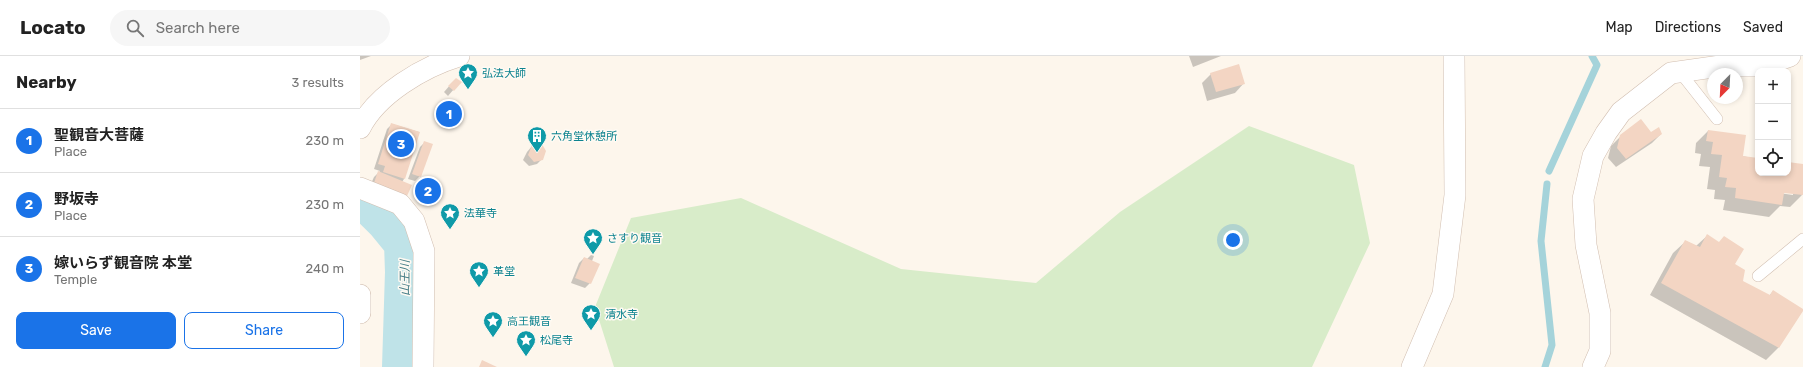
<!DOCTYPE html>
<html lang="en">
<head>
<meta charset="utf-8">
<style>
	:root { --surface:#fff; --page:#f6f6f6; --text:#222; --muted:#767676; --line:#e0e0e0; --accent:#1a73e8 }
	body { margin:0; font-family:Rubik,"Noto Sans JP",sans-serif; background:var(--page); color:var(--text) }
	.controls { position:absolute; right:12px; top:12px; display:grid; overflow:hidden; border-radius:8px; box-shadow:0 2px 6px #0003 }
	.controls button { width:36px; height:36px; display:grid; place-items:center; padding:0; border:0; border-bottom:1px solid var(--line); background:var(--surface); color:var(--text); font:20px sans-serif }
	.compass { position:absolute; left:1347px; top:12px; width:36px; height:36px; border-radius:50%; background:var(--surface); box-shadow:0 2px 6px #0003; rotate:204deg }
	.you { position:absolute; left:873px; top:184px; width:14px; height:14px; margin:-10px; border:3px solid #fff; border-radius:50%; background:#1a73e8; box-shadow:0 0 0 6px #1a73e833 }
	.badge { display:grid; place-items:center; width:26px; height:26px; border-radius:50%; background:var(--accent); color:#fff; font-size:13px; font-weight:700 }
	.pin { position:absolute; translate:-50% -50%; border:2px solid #fff; box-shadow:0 1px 4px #0006 }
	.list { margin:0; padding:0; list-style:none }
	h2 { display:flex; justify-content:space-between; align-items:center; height:52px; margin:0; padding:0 16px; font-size:17px }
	h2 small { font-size:13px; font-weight:400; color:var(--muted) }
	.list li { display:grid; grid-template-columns:26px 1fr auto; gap:12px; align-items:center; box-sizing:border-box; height:64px; padding:0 16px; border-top:1px solid var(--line) }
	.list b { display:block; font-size:15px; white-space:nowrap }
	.list p { margin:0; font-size:13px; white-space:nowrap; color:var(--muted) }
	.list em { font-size:13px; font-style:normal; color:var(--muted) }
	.actions { display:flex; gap:8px; padding:12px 16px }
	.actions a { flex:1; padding:9px 0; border:1px solid var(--accent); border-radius:8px; text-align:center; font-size:14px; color:var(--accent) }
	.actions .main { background:var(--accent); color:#fff }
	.icon { flex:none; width:22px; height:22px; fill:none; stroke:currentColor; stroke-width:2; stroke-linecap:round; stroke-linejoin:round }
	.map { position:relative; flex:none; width:1443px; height:311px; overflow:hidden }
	header { display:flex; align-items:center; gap:24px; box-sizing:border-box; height:56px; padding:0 20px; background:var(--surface); border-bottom:1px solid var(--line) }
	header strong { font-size:19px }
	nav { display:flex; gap:22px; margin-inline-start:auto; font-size:14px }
	.search { width:280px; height:36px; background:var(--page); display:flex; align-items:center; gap:10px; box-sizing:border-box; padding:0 14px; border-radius:22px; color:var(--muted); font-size:15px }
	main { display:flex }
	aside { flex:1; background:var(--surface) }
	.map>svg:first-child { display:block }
</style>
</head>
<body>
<header>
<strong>Locato</strong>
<div class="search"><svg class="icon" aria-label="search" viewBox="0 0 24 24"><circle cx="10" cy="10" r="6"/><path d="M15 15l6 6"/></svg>Search here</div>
<nav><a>Map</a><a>Directions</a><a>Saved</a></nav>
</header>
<main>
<aside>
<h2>Nearby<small>3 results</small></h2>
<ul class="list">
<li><span class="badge">1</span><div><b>聖観音大菩薩</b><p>Place</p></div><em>230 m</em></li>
<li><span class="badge">2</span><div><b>野坂寺</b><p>Place</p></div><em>230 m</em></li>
<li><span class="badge">3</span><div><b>嫁いらず観音院 本堂</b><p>Temple</p></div><em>240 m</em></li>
</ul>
<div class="actions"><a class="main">Save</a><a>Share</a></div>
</aside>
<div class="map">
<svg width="1443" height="311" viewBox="0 0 1443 311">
	<rect width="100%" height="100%" fill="#fdf6ec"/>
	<polygon fill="#d8ecc9" points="889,70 994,109 1010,187 952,311 254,311 235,251 271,162 381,142 541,213 676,227 760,156"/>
	<g fill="#0003" fill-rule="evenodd">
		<polygon points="0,0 11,0 0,4"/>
		<polygon points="829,0 861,0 833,11"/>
		<polygon points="851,18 884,27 875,37 847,45 842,27"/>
		<polygon points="100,26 88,40 84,36 91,28"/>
		<polygon points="32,68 59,76 44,123 42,126 46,139 41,144 9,132 14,121 20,115 14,113 27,73"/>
		<path d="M1348,75L1382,100L1398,103V117H1428V107L1443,109L1442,139L1430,151L1420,150L1409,161L1363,154L1365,144L1354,143L1355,134L1347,133L1350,111L1339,110L1341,98L1335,97L1336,87ZM1419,135L1433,137V139L1419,137Z"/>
		<polygon points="1291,78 1301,78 1292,87 1256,111 1248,102 1251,90 1261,80"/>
		<polygon points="65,86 60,120 55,125 48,123 60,91"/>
		<polygon points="172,90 182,103 177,108 169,110 163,104 167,96"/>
		<polygon points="1348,179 1373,209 1382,226 1409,240 1413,235 1443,254 1418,292 1406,304 1290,239 1313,197 1326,185 1336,190"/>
		<polygon points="231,199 234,200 232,205 230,227 225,232 211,227 219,207 224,202 227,203"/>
	</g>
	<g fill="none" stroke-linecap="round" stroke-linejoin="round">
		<g stroke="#a5d3da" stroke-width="7">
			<polyline points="1189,115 1237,9 1232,0"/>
			<polyline points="1185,311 1192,289 1181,185 1187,128"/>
		</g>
		<polyline stroke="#bfe3e8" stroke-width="42" points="8,146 27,165 45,187 46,216 43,311"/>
	</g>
	<g fill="#f3d5c3">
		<polygon points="879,8 885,28 856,36 850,17"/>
		<polygon points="96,22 102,26 94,35 88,30"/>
		<polygon points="1281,63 1291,76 1299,71 1302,78 1266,103 1257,92 1260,79"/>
		<polygon points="31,67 60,76 45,123 23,116 25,110 18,108"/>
		<polygon points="1348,74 1386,79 1383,100 1398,102 1398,117 1428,117 1428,106 1443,108 1443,139 1424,137 1422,149 1375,142 1376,132 1365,131 1367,122 1359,121 1362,99 1351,98 1353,86 1346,85"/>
		<polygon points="64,85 73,88 61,121 52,118"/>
		<polygon points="182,88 186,95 183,104 174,106 168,99 172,89"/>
		<polygon points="18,115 52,129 47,140 14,127"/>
		<polygon points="1347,178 1359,186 1364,180 1384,193 1375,208 1385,214 1383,225 1410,239 1413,234 1443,253 1443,255 1419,292 1301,227 1325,184 1340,191"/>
		<polygon points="224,201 240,208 231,228 215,222"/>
		<polygon points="122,304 137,311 119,311"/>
	</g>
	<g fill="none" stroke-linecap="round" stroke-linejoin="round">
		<g stroke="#d1beb0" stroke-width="12">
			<g id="service">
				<polyline points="1320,16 1357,63"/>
				<polyline points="1398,220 1443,183"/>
			</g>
		</g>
		<g stroke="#d1beb0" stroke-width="22">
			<g id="minor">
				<path d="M0,72C17,38 63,11 99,0"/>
				<polyline points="0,132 40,148 54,165 64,195 63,311"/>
				<polyline points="0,239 0,257"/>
				<polyline points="1052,311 1083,238 1095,139 1094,0"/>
				<polyline points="1233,311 1240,295 1240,257 1226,189 1223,143 1233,100 1246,77 1261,56 1311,17 1360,10 1401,10 1430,0"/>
			</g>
		</g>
		<use href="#service" stroke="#fff" stroke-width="11"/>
		<use href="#minor" stroke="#fff" stroke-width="21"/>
	</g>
	<defs>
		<g id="sight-pin" transform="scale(1)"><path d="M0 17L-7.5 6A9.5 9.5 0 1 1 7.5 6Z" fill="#0f9aa8" stroke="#fffaf3"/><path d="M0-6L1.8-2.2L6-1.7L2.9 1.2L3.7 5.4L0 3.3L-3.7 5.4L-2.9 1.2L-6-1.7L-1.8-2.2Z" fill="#fff"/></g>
		<g id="building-pin" transform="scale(1)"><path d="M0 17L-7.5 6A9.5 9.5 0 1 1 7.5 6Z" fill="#0f9aa8" stroke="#fffaf3"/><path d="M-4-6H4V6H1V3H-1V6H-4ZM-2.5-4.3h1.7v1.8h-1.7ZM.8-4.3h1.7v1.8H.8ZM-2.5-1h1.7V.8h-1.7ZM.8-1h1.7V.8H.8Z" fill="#fff"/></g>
	</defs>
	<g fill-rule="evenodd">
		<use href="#sight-pin" x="108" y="17"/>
		<use href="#building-pin" x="177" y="80"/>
		<use href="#sight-pin" x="90" y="157"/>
		<use href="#sight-pin" x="233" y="182"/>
		<use href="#sight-pin" x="119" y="215"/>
		<use href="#sight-pin" x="231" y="258"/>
		<use href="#sight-pin" x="133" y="265"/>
		<use href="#sight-pin" x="166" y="284"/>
	</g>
	<g text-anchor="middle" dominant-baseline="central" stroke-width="3" stroke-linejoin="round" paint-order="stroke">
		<g font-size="11" fill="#0d838f" stroke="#fffaf3" text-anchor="start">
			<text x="122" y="17">弘法大師</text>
			<text x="191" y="80">六角堂休憩所</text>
			<text x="104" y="157">法華寺</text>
			<text x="247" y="182">さすり観音</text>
			<text x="133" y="215">革堂</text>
			<text x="245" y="258">清水寺</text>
			<text x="147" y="265">高王観音</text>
			<text x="180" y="284">松尾寺</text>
		</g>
		<g font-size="12" font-style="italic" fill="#437c86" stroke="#fffaf3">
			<text transform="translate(45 222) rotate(-90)">山王川</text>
		</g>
	</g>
</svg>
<div class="controls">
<button>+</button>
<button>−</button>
<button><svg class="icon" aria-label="locate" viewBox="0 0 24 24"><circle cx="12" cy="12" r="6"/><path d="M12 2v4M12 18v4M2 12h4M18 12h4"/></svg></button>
</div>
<svg class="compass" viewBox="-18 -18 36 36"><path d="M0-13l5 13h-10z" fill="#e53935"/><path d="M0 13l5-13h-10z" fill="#767676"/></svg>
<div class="you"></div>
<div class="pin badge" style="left:89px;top:58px">1</div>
<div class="pin badge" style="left:68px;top:135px">2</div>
<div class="pin badge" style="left:41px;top:88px">3</div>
</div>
</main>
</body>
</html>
